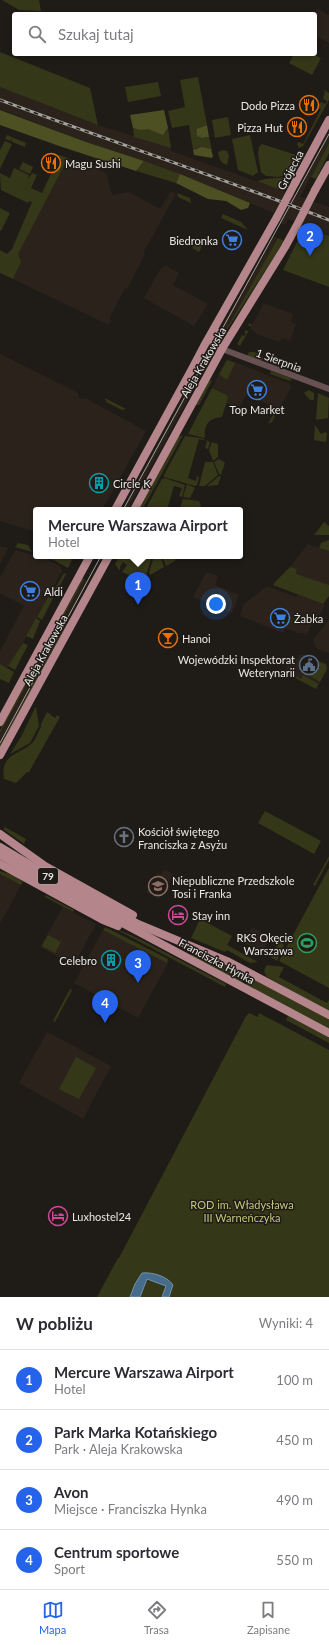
<!DOCTYPE html>
<html lang="pl">
<head>
<meta charset="utf-8">
<style>
	:root { --surface:#fff; --page:#f7f7f7; --text:#2b2b33; --muted:#7c7c81; --line:#e1e1e2; --accent:#2563eb }
	body { margin:0; font-family:Lato,sans-serif; background:var(--page); color:var(--text) }
	.you { position:absolute; left:216px; top:604px; width:14px; height:14px; margin:-10px; border:3px solid #fff; border-radius:50%; background:#1a73e8; box-shadow:0 0 0 6px #1a73e833 }
	.badge { display:grid; place-items:center; width:26px; height:26px; border-radius:50%; background:var(--accent); color:#fff; font-size:13px; font-weight:700 }
	.pin { position:absolute; translate:-50% -33px; filter:drop-shadow(0 1px 2px #0008) }
	.pin::after { content:''; position:absolute; top:21px; width:14px; height:12px; background:inherit; clip-path:polygon(0 0,100% 0,50% 100%) }
	.popup { position:absolute; left:33px; top:507px; width:210px; height:52px; box-sizing:border-box; display:grid; place-content:center; border-radius:4px; background:var(--surface); filter:drop-shadow(0 1px 3px #0005); font-size:13px; white-space:nowrap; color:var(--muted) }
	.popup b { font-size:15px; color:var(--text) }
	.popup::after { content:''; position:absolute; left:50%; top:100%; margin-left:-8px; border:8px solid transparent; border-top-color:var(--surface) }
	.list { margin:0; padding:0; list-style:none }
	h2 { display:flex; justify-content:space-between; align-items:center; height:52px; margin:0; padding:0 16px; font-size:17px }
	h2 small { font-size:13px; font-weight:400; color:var(--muted) }
	.list li { display:grid; grid-template-columns:26px 1fr auto; gap:12px; align-items:center; box-sizing:border-box; height:60px; padding:0 16px; border-top:1px solid var(--line) }
	.list b { display:block; font-size:15px; white-space:nowrap }
	.list p { margin:0; font-size:13px; white-space:nowrap; color:var(--muted) }
	.list em { font-size:13px; font-style:normal; color:var(--muted) }
	.icon { flex:none; width:22px; height:22px; fill:none; stroke:currentColor; stroke-width:2; stroke-linecap:round; stroke-linejoin:round }
	.map { position:relative; flex:none; width:329px; height:1297px; overflow:hidden }
	.search { position:absolute; background:var(--surface); box-shadow:0 2px 6px #0003; left:12px; right:12px; top:12px; height:44px; display:flex; align-items:center; gap:10px; box-sizing:border-box; padding:0 14px; border-radius:4px; color:var(--muted); font-size:15px }
	.sheet { height:292px; background:var(--surface) }
	nav { display:flex; justify-content:space-around; align-items:center; box-sizing:border-box; height:56px; border-top:1px solid var(--line); background:var(--surface); font-size:11px; color:var(--muted) }
	nav a { display:grid; justify-items:center; gap:2px }
	nav .on { color:var(--accent) }
	.map>svg:first-child { display:block }
</style>
</head>
<body>
<div class="map">
<svg width="329" height="1297" viewBox="0 0 329 1297">
	<rect width="100%" height="100%" fill="#1f1b17"/>
	<g fill="#2b231b">
		<polygon points="318,9 328,15 329,14 329,43 315,35 314,14"/>
		<polygon points="0,87 98,125 171,148 171,151 295,195 329,131 329,143 300,197 329,207 329,236 288,219 285,225 280,223 283,217 231,195 166,169 86,142 0,109"/>
		<polygon points="68,158 106,173 112,195 129,192 160,209 171,191 176,194 143,253 145,254 127,289 125,288 109,319 111,320 109,325 13,279 21,262 17,254"/>
		<polygon points="273,236 278,238 218,344 215,338"/>
		<polygon points="165,265 179,273 173,285 208,304 194,326 144,298 159,271"/>
		<polygon points="264,303 293,314 291,322 296,324 290,341 282,338 280,342 259,335 250,329"/>
		<polygon points="0,354 75,391 79,394 78,397 82,399 85,398 146,431 102,510 36,510 36,532 0,521"/>
		<polygon points="206,355 211,358 127,510 122,510"/>
		<polygon points="227,359 290,384 291,388 279,409 246,395 239,409 227,403 228,398 226,395 212,388"/>
		<polygon points="308,544 329,551 329,585 296,574 297,569 290,567"/>
		<polygon points="0,546 8,548 0,564"/>
		<polygon points="15,550 44,558 60,566 62,571 18,652 7,668 0,664 0,651 24,606 0,593 0,578"/>
		<polygon points="206,572 218,576 215,585 239,595 232,613 193,597"/>
		<polygon points="84,579 88,582 0,744 0,733"/>
		<polygon points="267,586 296,597 297,594 325,605 317,621 315,624 312,623 309,631 306,635 303,633 298,633 285,628 283,633 240,616 244,604"/>
		<polygon points="329,619 329,653 317,649 313,640"/>
		<polygon points="300,654 303,655 310,676 320,682 319,684 303,675 301,679 296,676 295,678 284,672 292,657 298,659"/>
		<polygon points="164,869 173,874 159,899 146,892 158,873 161,875"/>
		<polygon points="0,874 21,885 0,924"/>
		<polygon points="63,907 96,924 74,965 40,947"/>
		<polygon points="252,927 270,937 263,952 244,943"/>
		<polygon points="103,930 168,963 138,1018 74,983"/>
		<polygon points="47,1032 111,1066 83,1119 19,1083"/>
	</g>
	<g fill="#353719">
		<polygon points="2,0 39,0 41,11 19,10"/>
		<polygon points="0,52 90,88 98,125 0,87"/>
		<polygon points="294,54 313,54 321,58 312,75 289,63"/>
		<polygon points="198,77 207,125 198,128 195,130 199,137 205,138 209,137 212,150 197,148 193,150 189,125 172,128 168,111 185,107 180,80"/>
		<polygon points="158,82 161,96 128,102 125,87"/>
		<polygon points="322,89 329,93 329,100 303,146 299,148 297,144 298,142 303,144 321,109 317,107 321,102 325,104 327,101 323,99 325,92"/>
		<polygon points="228,117 231,135 215,138 212,120"/>
		<polygon points="133,128 140,130 145,128 165,133 168,128 171,148 134,137"/>
		<polygon points="7,135 26,143 25,147 12,142 12,138 11,141 5,139"/>
		<polygon points="250,135 258,172 253,176 238,170 232,139"/>
		<polygon points="5,141 12,144 0,169 0,150"/>
		<polygon points="329,143 329,153 316,179 311,177"/>
		<polygon points="262,144 296,155 295,162 288,174 278,177 266,176 261,172 258,154 259,147"/>
		<path d="M223,150L227,151L229,156L227,165C220,163 219,158 218,152Z"/>
		<polygon points="53,153 68,158 18,254 21,262 13,279 0,273 0,250 7,254 12,249 32,202 29,201 28,203 1,190 0,173 10,178 14,168 29,175 28,179 32,173 37,175 31,188 42,193 57,161 51,157"/>
		<polygon points="144,161 180,174 176,183 136,171"/>
		<polygon points="23,162 33,167 30,174 19,169"/>
		<polygon points="287,177 280,190 257,181 265,179"/>
		<polygon points="177,193 190,198 191,203 178,197"/>
		<polygon points="0,208 10,213 1,231 0,230"/>
		<polygon points="223,214 241,222 248,230 221,218"/>
		<polygon points="308,228 329,236 329,287 283,270 297,242 303,238"/>
		<polygon points="278,238 284,241 218,344"/>
		<polygon points="198,240 204,242 199,252 192,248"/>
		<polygon points="249,323 252,325 240,346 237,344 242,335 244,336 246,334 244,332 246,330 248,331 251,327 248,325"/>
		<path d="M249,352C254,351 262,354 263,359L261,361L247,356Z"/>
		<polygon points="227,360 235,363 227,380 219,374"/>
		<polygon points="271,371 290,378 292,379 290,381 270,374"/>
		<polygon points="209,380 212,381 199,405 196,405"/>
		<path d="M212,388L227,395L228,398L222,417C208,418 204,425 205,438L188,434Z"/>
		<polygon points="309,390 314,393 314,400 310,400 304,393"/>
		<polygon points="318,393 329,398 328,418 316,420"/>
		<polygon points="105,398 126,409 122,410 106,402"/>
		<polygon points="265,406 277,412 272,422 268,424 274,413 266,409"/>
		<polygon points="315,425 321,434 325,432 327,433 326,442 314,440"/>
		<polygon points="183,435 142,510 139,510 178,437"/>
		<polygon points="185,436 201,438 210,442 208,449 205,448 207,441 199,439 188,478 196,481 197,476 199,477 197,485 195,486 164,477 164,475"/>
		<polygon points="212,442 218,444 218,457 213,461 209,450"/>
		<polygon points="219,459 225,463 221,475 219,474 214,462"/>
		<polygon points="205,462 213,462 218,475 205,486 199,486"/>
		<polygon points="219,476 221,476 218,485 207,486"/>
		<polygon points="165,478 185,485 182,497 179,496 182,488 174,486 167,510 145,510 162,479"/>
		<polygon points="187,484 195,488 190,498 183,497"/>
		<polygon points="183,499 199,501 201,506 199,510 179,510"/>
		<polygon points="324,522 329,526 329,535 314,535"/>
		<polygon points="329,540 329,551 319,548 321,543"/>
		<polygon points="18,543 28,545 32,552 15,547"/>
		<polygon points="57,556 64,556 72,560 68,568 48,557 56,559"/>
		<polygon points="120,556 152,556 145,579 142,581 122,572 127,565 123,562 120,567 120,571 115,564"/>
		<polygon points="154,556 160,556 164,567 150,575 149,573"/>
		<polygon points="162,556 176,556 175,561 166,566"/>
		<polygon points="290,567 297,569 296,574 329,585 329,596 323,604 273,585 275,582"/>
		<polygon points="64,573 66,574 55,595 52,594"/>
		<polygon points="83,578 84,579 0,733 0,730"/>
		<polygon points="48,597 53,598 42,620 37,617"/>
		<polygon points="36,618 40,621 33,639 26,636"/>
		<polygon points="66,624 67,624 0,747 0,744"/>
		<polygon points="23,643 28,645 15,670 8,666"/>
		<polygon points="303,655 326,664 327,669 320,682 299,669 304,659"/>
		<polygon points="0,664 14,672 9,683 0,679"/>
		<polygon points="303,675 319,684 316,689 295,678 296,676 301,679"/>
		<polygon points="36,706 39,726 30,743 10,754 21,737"/>
		<path d="M47,712L55,718L57,715L60,717L29,772H27L16,783L4,779C0,756 16,755 30,745C35,742 38,732 41,727V724Z"/>
		<polygon points="265,811 321,841 314,854 258,823"/>
		<polygon points="5,827 26,839 24,844 3,829"/>
		<polygon points="329,856 329,860 315,886 313,885"/>
		<polygon points="329,868 329,988 279,961"/>
		<polygon points="0,871 15,876 23,882 21,885 0,874"/>
		<polygon points="45,895 74,910 73,912 45,897"/>
		<polygon points="200,919 232,936 227,945 258,962 250,963 227,950 225,952 191,938"/>
		<polygon points="108,925 140,939 226,984 225,987"/>
		<polygon points="105,927 168,959 167,963 103,930"/>
		<polygon points="48,935 61,942 55,953 42,946"/>
		<polygon points="280,941 284,945 277,961 271,957"/>
		<polygon points="193,951 244,974 246,977 243,983 191,956"/>
		<path d="M267,965L284,967L279,977L327,1003L329,1000V1012L267,977C263,972 264,969 267,965Z"/>
		<polygon points="249,976 329,1019 329,1029 246,985 249,979"/>
		<polygon points="70,989 72,990 55,1022 53,1021"/>
		<polygon points="249,1013 258,1017 259,1013 329,1050 329,1297 97,1297 118,1258 119,1258 246,1016"/>
		<polygon points="288,1016 329,1037 329,1043 286,1020"/>
		<polygon points="76,1057 96,1068 79,1099 59,1089"/>
	</g>
	<g fill="#4d5022">
		<polygon points="0,110 86,142 144,161 136,171 62,147 0,125"/>
		<polygon points="164,110 168,128 163,135 148,129 140,130 133,128 130,115"/>
		<polygon points="207,125 209,137 202,138 197,136 196,129"/>
		<polygon points="202,147 211,149 213,156 212,158 194,155 193,150"/>
		<polygon points="180,174 250,203 248,208 241,210 226,201 208,199 176,183"/>
	</g>
	<path fill="#456c8b" stroke="#7691a6" d="M142,1273C152,1272 167,1276 173,1285L169,1297H162L166,1286L147,1279L140,1297H130L135,1284Z"/>
	<g fill="none" stroke-linecap="round" stroke-linejoin="round">
		<polyline stroke="#675153" stroke-width="6" points="222,349 329,389"/>
		<g stroke="#b4868b" stroke-width="8">
			<polyline points="295,183 329,120"/>
			<polyline points="315,190 329,165"/>
			<polyline points="216,332 213,342 216,346 222,349"/>
			<polyline points="115,510 192,369 204,346 277,217"/>
			<polyline points="134,510 222,349 285,247 296,227"/>
			<polyline points="0,722 90,556"/>
			<polyline points="0,755 109,556"/>
			<polyline points="0,834 45,866 133,915"/>
			<polyline points="0,847 47,875 138,924 229,962 329,1015"/>
			<polyline points="0,855 64,892 329,1033"/>
			<polyline points="0,864 103,920 118,926"/>
		</g>
		<g stroke="#a3a09d" stroke-width="1">
			<polyline points="123,510 329,134"/>
			<polyline points="0,743 101,556"/>
		</g>
		<g stroke="#a3a09d" stroke-width="3">
			<path id="rail" d="M0,100C109,141 220,177 329,220"/>
		</g>
		<use href="#rail" stroke="#1f1b17" stroke-width="1.5" stroke-dasharray="4.5" stroke-linecap="butt"/>
		<g stroke="#b4868b" stroke-width="8">
			<polyline points="277,217 295,183"/>
			<polyline points="296,227 315,190"/>
		</g>
	</g>
	<defs>
		<g id="restaurant-ring" transform="scale(1)"><circle r="9.5" fill="#1f1b17" stroke="#e8710a" stroke-width="1.5"/><path d="M-5-6h1v4h1v-4h1v4h1v-4h1v5L-1.5 .5V6h-2V.5L-5-1ZM5-6V6H3V1.5H1.5Q1.5-4 5-6Z" fill="#e8710a"/></g>
		<g id="supermarket-ring" transform="scale(1)"><circle r="9.5" fill="#1f1b17" stroke="#3f7fe0" stroke-width="1.5"/><path d="M-6-5.5h2.5l.6 2H6L4.5 2H-2.5L-4.4-4H-6ZM-1.5 3.2a1.3 1.3 0 1 0 .1 0ZM3 3.2a1.3 1.3 0 1 0 .1 0Z" fill="#3f7fe0"/></g>
		<g id="building-ring" transform="scale(1)"><circle r="9.5" fill="#1f1b17" stroke="#0f9aa8" stroke-width="1.5"/><path d="M-4-6H4V6H1V3H-1V6H-4ZM-2.5-4.3h1.7v1.8h-1.7ZM.8-4.3h1.7v1.8H.8ZM-2.5-1h1.7V.8h-1.7ZM.8-1h1.7V.8H.8Z" fill="#0f9aa8"/></g>
		<g id="bar-ring" transform="scale(1)"><circle r="9.5" fill="#1f1b17" stroke="#e8710a" stroke-width="1.5"/><path d="M-6-5H6L.8 .8V4.5H3.5V6h-7V4.5H-.8V.8Z" fill="#e8710a"/></g>
		<g id="civic-ring" transform="scale(1)"><circle r="9.5" fill="#1f1b17" stroke="#5c6f8a" stroke-width="1.5"/><path d="M-.6-6.5H3V-4.5H.6V-3L4-1V1h2V6H-6V1h2V-1L-.6-3ZM-1.2 2.5V6h2.4V2.5Z" fill="#5c6f8a"/></g>
		<g id="church-ring" transform="scale(1)"><circle r="9.5" fill="#1f1b17" stroke="#6b7280" stroke-width="1.5"/><path d="M-1.2-6h2.4v3.5h3.3v2.4h-3.3V6h-2.4V-.1h-3.3v-2.4h3.3Z" fill="#6b7280"/></g>
		<g id="school-ring" transform="scale(1)"><circle r="9.5" fill="#1f1b17" stroke="#8d6e63" stroke-width="1.5"/><path d="M0-5L7-2L0 1L-7-2ZM-4 1L0 2.5L4 1V4Q0 6-4 4Z" fill="#8d6e63"/></g>
		<g id="hotel-ring" transform="scale(1)"><circle r="9.5" fill="#1f1b17" stroke="#d1479c" stroke-width="1.5"/><path d="M-6-4.5h1.5V1H6V5H4.5V3h-9V5H-6ZM-4 0a1.8 1.8 0 1 1 3.6 0ZM.5 0V-2.5h3Q6-2.5 6 0Z" fill="#d1479c"/></g>
		<g id="stadium-ring" transform="scale(1)"><circle r="9.5" fill="#1f1b17" stroke="#2e9e5b" stroke-width="1.5"/><path d="M0-5a6.5 5 0 1 0 0 10a6.5 5 0 1 0 0-10ZM-3.5-1.8h7v3.6h-7Z" fill="#2e9e5b"/></g>
	</defs>
	<g fill-rule="evenodd">
		<use href="#restaurant-ring" x="309" y="105"/>
		<use href="#restaurant-ring" x="297" y="127"/>
		<use href="#restaurant-ring" x="51" y="163"/>
		<use href="#supermarket-ring" x="232" y="240"/>
		<use href="#supermarket-ring" x="257" y="390"/>
		<use href="#building-ring" x="99" y="483"/>
		<use href="#supermarket-ring" x="30" y="591"/>
		<use href="#supermarket-ring" x="280" y="618"/>
		<use href="#bar-ring" x="168" y="638"/>
		<use href="#civic-ring" x="309" y="665"/>
		<use href="#church-ring" x="124" y="837"/>
		<use href="#school-ring" x="158" y="886"/>
		<use href="#hotel-ring" x="178" y="915"/>
		<use href="#stadium-ring" x="307" y="943"/>
		<use href="#building-ring" x="111" y="960"/>
		<use href="#hotel-ring" x="58" y="1216"/>
	</g>
	<g text-anchor="middle" dominant-baseline="central" stroke-width="3" stroke-linejoin="round" paint-order="stroke">
		<rect fill="#1f1b17" stroke="#aca9a6" stroke-width="1" x="38" y="868" width="20" height="16" rx="3"/>
		<g font-size="10" font-weight="bold" fill="#e9e6e4">
			<text x="48" y="876">79</text>
		</g>
		<g font-size="11" fill="#e9e6e4" stroke="#1f1b17" text-anchor="start">
			<text x="295" y="105" text-anchor="end">Dodo Pizza</text>
			<text x="283" y="127" text-anchor="end">Pizza Hut</text>
			<text x="65" y="163">Magu Sushi</text>
			<text x="218" y="240" text-anchor="end">Biedronka</text>
			<text x="257" y="409" text-anchor="middle">Top Market</text>
			<text x="113" y="483">Circle K</text>
			<text x="44" y="591">Aldi</text>
			<text x="294" y="618">Żabka</text>
			<text x="182" y="638">Hanoi</text>
			<text x="295" y="659" text-anchor="end">Wojewódzki Inspektorat<tspan x="295" dy="13">Weterynarii</tspan></text>
			<text x="138" y="831">Kościół świętego<tspan x="138" dy="13">Franciszka z Asyżu</tspan></text>
			<text x="172" y="880">Niepubliczne Przedszkole<tspan x="172" dy="13">Tosi i Franka</tspan></text>
			<text x="192" y="915">Stay inn</text>
			<text x="293" y="937" text-anchor="end">RKS Okęcie<tspan x="293" dy="13">Warszawa</tspan></text>
			<text x="97" y="960" text-anchor="end">Celebro</text>
			<text x="72" y="1216">Luxhostel24</text>
		</g>
		<g font-size="11" fill="#e9e6e4" stroke="#1f1b17">
			<text transform="translate(290 170) rotate(-62)">Grójecka</text>
			<text transform="translate(279 360) rotate(20)">1 Sierpnia</text>
			<text transform="translate(203 362) rotate(-60)">Aleja Krakowska</text>
			<text transform="translate(45 650) rotate(-61)">Aleja Krakowska</text>
			<text transform="translate(217 961) rotate(28)">Franciszka Hynka</text>
		</g>
		<g font-size="11" fill="#c2c77d" stroke="#1f1b17">
			<text x="242" y="1204">ROD im. Władysława<tspan x="242" dy="13">III Warneńczyka</tspan></text>
		</g>
	</g>
</svg>
<div class="you"></div>
<div class="pin badge" style="left:138px;top:605px">1</div>
<div class="popup"><b>Mercure Warszawa Airport</b>Hotel</div>
<div class="pin badge" style="left:310px;top:256px">2</div>
<div class="pin badge" style="left:138px;top:983px">3</div>
<div class="pin badge" style="left:105px;top:1023px">4</div>
<div class="search"><svg class="icon" aria-label="search" viewBox="0 0 24 24"><circle cx="10" cy="10" r="6"/><path d="M15 15l6 6"/></svg>Szukaj tutaj</div>
</div>
<section class="sheet">
<h2>W pobliżu<small>Wyniki: 4</small></h2>
<ul class="list">
<li><span class="badge">1</span><div><b>Mercure Warszawa Airport</b><p>Hotel</p></div><em>100 m</em></li>
<li><span class="badge">2</span><div><b>Park Marka Kotańskiego</b><p>Park · Aleja Krakowska</p></div><em>450 m</em></li>
<li><span class="badge">3</span><div><b>Avon</b><p>Miejsce · Franciszka Hynka</p></div><em>490 m</em></li>
<li><span class="badge">4</span><div><b>Centrum sportowe</b><p>Sport</p></div><em>550 m</em></li>
</ul>
</section>
<nav>
<a class="on"><svg class="icon" aria-label="map" viewBox="0 0 24 24"><path d="M3 6l6-2 6 2 6-2v14l-6 2-6-2-6 2zM9 4v14M15 6v14"/></svg>Mapa</a>
<a><svg class="icon" aria-label="directions" viewBox="0 0 24 24"><path d="M12 3l9 9-9 9-9-9zM9 14v-3h6M13 9l2 2-2 2"/></svg>Trasa</a>
<a><svg class="icon" aria-label="saved" viewBox="0 0 24 24"><path d="M7 4h10v16l-5-4-5 4z"/></svg>Zapisane</a>
</nav>
</body>
</html>
